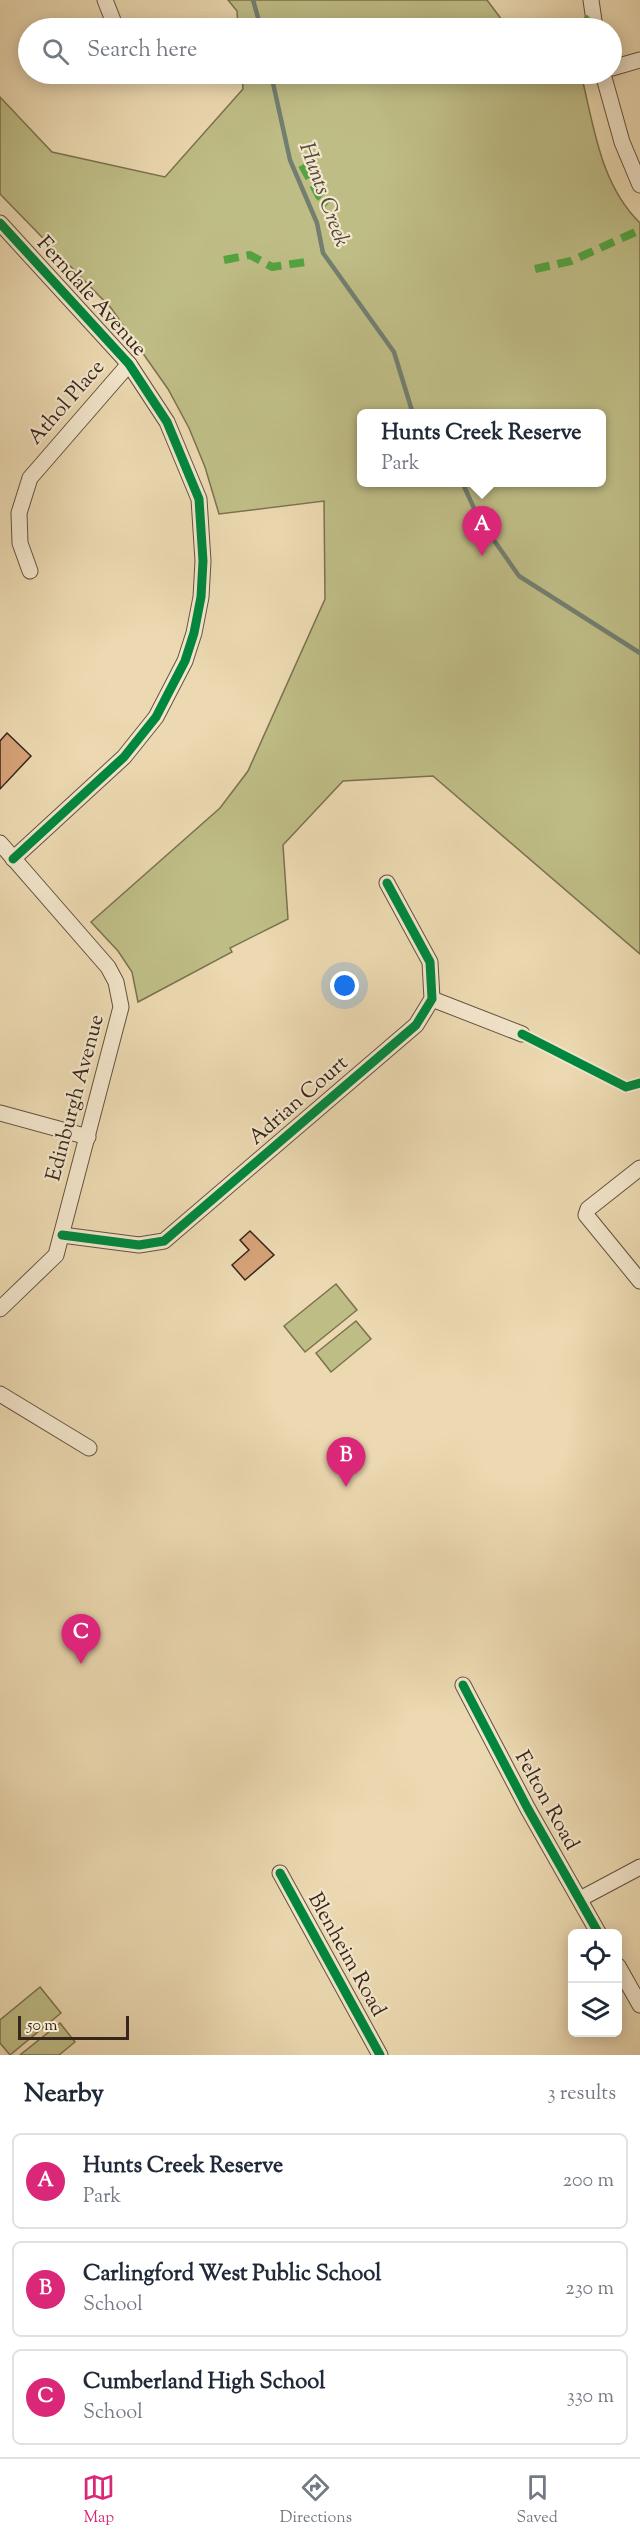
<!DOCTYPE html>
<html lang="en">
<head>
<meta charset="utf-8">
<style>
	:root { --surface:#fff; --page:#f6f6f7; --text:#1f2937; --muted:#747a83; --line:#e0e1e3; --accent:#db2777 }
	body { margin:0; font-family:"Sorts Mill Goudy",serif; background:var(--page); color:var(--text) }
	.controls { position:absolute; right:18px; bottom:18px; display:grid; overflow:hidden; border-radius:9px; box-shadow:0 3px 15px #0003 }
	.controls button { width:54px; height:54px; display:grid; place-items:center; padding:0; border:0; border-bottom:2px solid var(--line); background:var(--surface); color:var(--text); font:30px sans-serif }
	.scale { position:absolute; left:18px; bottom:15px; width:111px; box-sizing:border-box; padding-left:6px; border:3px solid #37261b; border-top:0; font-size:16px; line-height:21px; white-space:nowrap; color:#37261b; -webkit-text-stroke:4px #f3e6cc; paint-order:stroke }
	.you { position:absolute; left:345px; top:986px; width:21px; height:21px; margin:-15px; border:4px solid #fff; border-radius:50%; background:#1a73e8; box-shadow:0 0 0 9px #1a73e833 }
	.badge { display:grid; place-items:center; width:39px; height:39px; border-radius:50%; background:var(--accent); color:#fff; font-size:20px; font-weight:700 }
	.pin { position:absolute; translate:-50% -50px; filter:drop-shadow(0 2px 3px #0008) }
	.pin::after { content:''; position:absolute; top:32px; width:21px; height:18px; background:inherit; clip-path:polygon(0 0,100% 0,50% 100%) }
	.popup { position:absolute; left:357px; top:409px; width:249px; height:78px; box-sizing:border-box; display:grid; place-content:center; border-radius:9px; background:var(--surface); filter:drop-shadow(0 2px 4px #0005); font-size:20px; white-space:nowrap; color:var(--muted) }
	.popup b { font-size:22px; color:var(--text) }
	.popup::after { content:''; position:absolute; left:50%; top:100%; margin-left:-12px; border:12px solid transparent; border-top-color:var(--surface) }
	.list { margin:0; padding:0; list-style:none }
	h2 { display:flex; justify-content:space-between; align-items:center; height:78px; margin:0; padding:0 24px; font-size:26px }
	h2 small { font-size:20px; font-weight:400; color:var(--muted) }
	.list li { display:grid; grid-template-columns:39px 1fr auto; gap:18px; align-items:center; box-sizing:border-box; height:96px; margin:0 12px 12px; padding:0 12px; border:2px solid var(--line); border-radius:9px }
	.list b { display:block; font-size:22px; white-space:nowrap }
	.list p { margin:0; font-size:20px; white-space:nowrap; color:var(--muted) }
	.list em { font-size:20px; font-style:normal; color:var(--muted) }
	.icon { flex:none; width:33px; height:33px; fill:none; stroke:currentColor; stroke-width:2; stroke-linecap:round; stroke-linejoin:round }
	.map { position:relative; flex:none; width:640px; height:2055px; overflow:hidden }
	.search { position:absolute; background:var(--surface); box-shadow:0 3px 15px #0003; left:18px; right:18px; top:18px; height:66px; display:flex; align-items:center; gap:15px; box-sizing:border-box; padding:0 21px; border-radius:33px; color:var(--muted); font-size:22px }
	.sheet { height:402px; background:var(--surface) }
	nav { display:flex; justify-content:space-around; align-items:center; box-sizing:border-box; height:84px; border-top:2px solid var(--line); background:var(--surface); font-size:16px; color:var(--muted) }
	nav a { display:grid; justify-items:center; gap:3px }
	nav .on { color:var(--accent) }
	.map>svg:first-child { display:block }
</style>
</head>
<body>
<div class="map">
<svg width="640" height="2055" viewBox="0 0 640 2055">
	<rect width="100%" height="100%" fill="#ecd9b1"/>
	<filter id="stains"><feTurbulence type="fractalNoise" baseFrequency=".00333" numOctaves="4"/><feColorMatrix values="0 0 0 0 .2 0 0 0 0 .09 0 0 0 0 .02 0 0 0 .5 -.17"/></filter>
	<radialGradient id="worn" r=".72"><stop offset=".6" stop-color="#630" stop-opacity="0"/><stop offset="1" stop-color="#630" stop-opacity=".3"/></radialGradient>
	<g fill="#bfbd86" stroke="#7b7250" stroke-width="1.5" fill-rule="evenodd">
		<polygon points="228,0 487,0 502,20 570,25 571,28 238,28 237,11"/>
		<path d="M242,74H581C594,126 600,184 640,223V954L433,776L343,781L283,845L288,919L230,948L232,952L138,1002L132,972L118,951L91,922L220,808L248,771L325,599L324,501L219,514L205,467L189,428L168,389L111,308L0,194V97L52,152L165,177L243,89ZM362,414H602V482H362Z"/>
		<polygon points="336,1284 357,1310 305,1352 284,1326"/>
		<polygon points="356,1321 371,1339 331,1372 316,1353"/>
		<polygon points="40,1987 61,2013 10,2055 0,2043 0,2020"/>
		<polygon points="60,2023 75,2042 59,2055 20,2055"/>
	</g>
	<g fill="none" stroke-linecap="round" stroke-linejoin="round">
		<g stroke="#727f70" stroke-width="4.5">
			<polyline points="253,0 261,28"/>
			<polyline points="271,74 290,160 317,223 323,253 394,352 413,414"/>
			<polyline points="462,482 479,519 519,576 640,653"/>
		</g>
	</g>
	<g fill="#d6a278" stroke="#37261b" stroke-width="1.5">
		<polygon points="7,733 31,756 0,789 0,741"/>
		<polygon points="250,1231 274,1255 245,1280 232,1265 249,1250 240,1240"/>
	</g>
	<g fill="none" stroke-linecap="round" stroke-linejoin="round">
		<g stroke="#645340" stroke-width="17">
			<g id="street">
				<polyline points="105,0 116,28"/>
				<polyline points="591,0 595,28"/>
				<polyline points="612,68 640,60"/>
				<polyline points="603,74 622,142 640,185"/>
				<polyline points="0,223 129,364 167,422 199,499 203,561 201,597 194,633 185,661 156,717 124,757 13,859"/>
				<polyline points="30,571 20,543 19,513 30,478 129,364"/>
				<polyline points="0,843 108,967 116,982 121,1007 56,1255 0,1309"/>
				<polyline points="432,999 522,1034"/>
				<polyline points="0,1113 88,1137"/>
				<polyline points="640,1168 588,1209 586,1215 640,1281"/>
				<polyline points="62,1235 139,1245 164,1241 416,1025 432,999 430,962 387,883"/>
				<polyline points="0,1394 89,1448"/>
				<polyline points="463,1685 528,1809 599,1934"/>
				<polyline points="280,1873 380,2055"/>
				<polyline points="580,1899 640,1867"/>
				<polyline points="618,1966 640,2005"/>
			</g>
		</g>
		<use href="#street" stroke="#f3e6cc" stroke-width="15"/>
		<g stroke="#53a340" stroke-width="8" stroke-dasharray="15 8" stroke-linecap="butt">
			<polyline points="579,28 593,14"/>
			<polyline points="302,165 319,196 328,204"/>
			<polyline points="224,260 250,255 272,267 312,261"/>
			<polyline points="535,269 571,261 640,230"/>
		</g>
		<g stroke="#f3e6cc" stroke-width="13">
			<g id="cycleway">
				<polyline points="0,223 129,364 167,422 199,499 203,561 201,597 194,633 185,661 156,717 124,757 13,859"/>
				<polyline points="522,1034 626,1087 640,1083"/>
				<polyline points="62,1235 139,1245 164,1241 416,1025 432,999 430,962 387,883"/>
				<polyline points="463,1685 528,1809 599,1934"/>
				<polyline points="280,1873 380,2055"/>
			</g>
		</g>
		<use href="#cycleway" stroke="#00873e" stroke-width="9"/>
	</g>
	<g text-anchor="middle" dominant-baseline="central" stroke-width="4.5" stroke-linejoin="round" paint-order="stroke">
		<g font-size="21" fill="#37261b" stroke="#f3e6cc">
			<text transform="translate(91 297) rotate(48)">Ferndale Avenue</text>
			<text transform="translate(67 403) rotate(-49)">Athol Place</text>
			<text transform="translate(76 1098) rotate(-75)">Edinburgh Avenue</text>
			<text transform="translate(299 1101) rotate(-41)">Adrian Court</text>
			<text transform="translate(546 1801) rotate(61)">Felton Road</text>
			<text transform="translate(346 1955) rotate(61)">Blenheim Road</text>
		</g>
		<g font-size="22" font-style="italic" fill="#504b3e" stroke="#f3e6cc">
			<text transform="translate(323 195) rotate(70)">Hunts Creek</text>
		</g>
	</g>
	<rect width="100%" height="100%" filter="url(#stains)"/>
	<rect width="100%" height="100%" fill="url(#worn)"/>
</svg>
<div class="controls">
<button><svg class="icon" aria-label="locate" viewBox="0 0 24 24"><circle cx="12" cy="12" r="6"/><path d="M12 2v4M12 18v4M2 12h4M18 12h4"/></svg></button>
<button><svg class="icon" aria-label="layers" viewBox="0 0 24 24"><path d="M12 4l9 5-9 5-9-5zM3 14l9 5 9-5"/></svg></button>
</div>
<div class="scale">50 m</div>
<div class="you"></div>
<div class="pin badge" style="left:482px;top:556px">A</div>
<div class="popup"><b>Hunts Creek Reserve</b>Park</div>
<div class="pin badge" style="left:346px;top:1487px">B</div>
<div class="pin badge" style="left:81px;top:1664px">C</div>
<div class="search"><svg class="icon" aria-label="search" viewBox="0 0 24 24"><circle cx="10" cy="10" r="6"/><path d="M15 15l6 6"/></svg>Search here</div>
</div>
<section class="sheet">
<h2>Nearby<small>3 results</small></h2>
<ul class="list">
<li><span class="badge">A</span><div><b>Hunts Creek Reserve</b><p>Park</p></div><em>200 m</em></li>
<li><span class="badge">B</span><div><b>Carlingford West Public School</b><p>School</p></div><em>230 m</em></li>
<li><span class="badge">C</span><div><b>Cumberland High School</b><p>School</p></div><em>330 m</em></li>
</ul>
</section>
<nav>
<a class="on"><svg class="icon" aria-label="map" viewBox="0 0 24 24"><path d="M3 6l6-2 6 2 6-2v14l-6 2-6-2-6 2zM9 4v14M15 6v14"/></svg>Map</a>
<a><svg class="icon" aria-label="directions" viewBox="0 0 24 24"><path d="M12 3l9 9-9 9-9-9zM9 14v-3h6M13 9l2 2-2 2"/></svg>Directions</a>
<a><svg class="icon" aria-label="saved" viewBox="0 0 24 24"><path d="M7 4h10v16l-5-4-5 4z"/></svg>Saved</a>
</nav>
</body>
</html>
